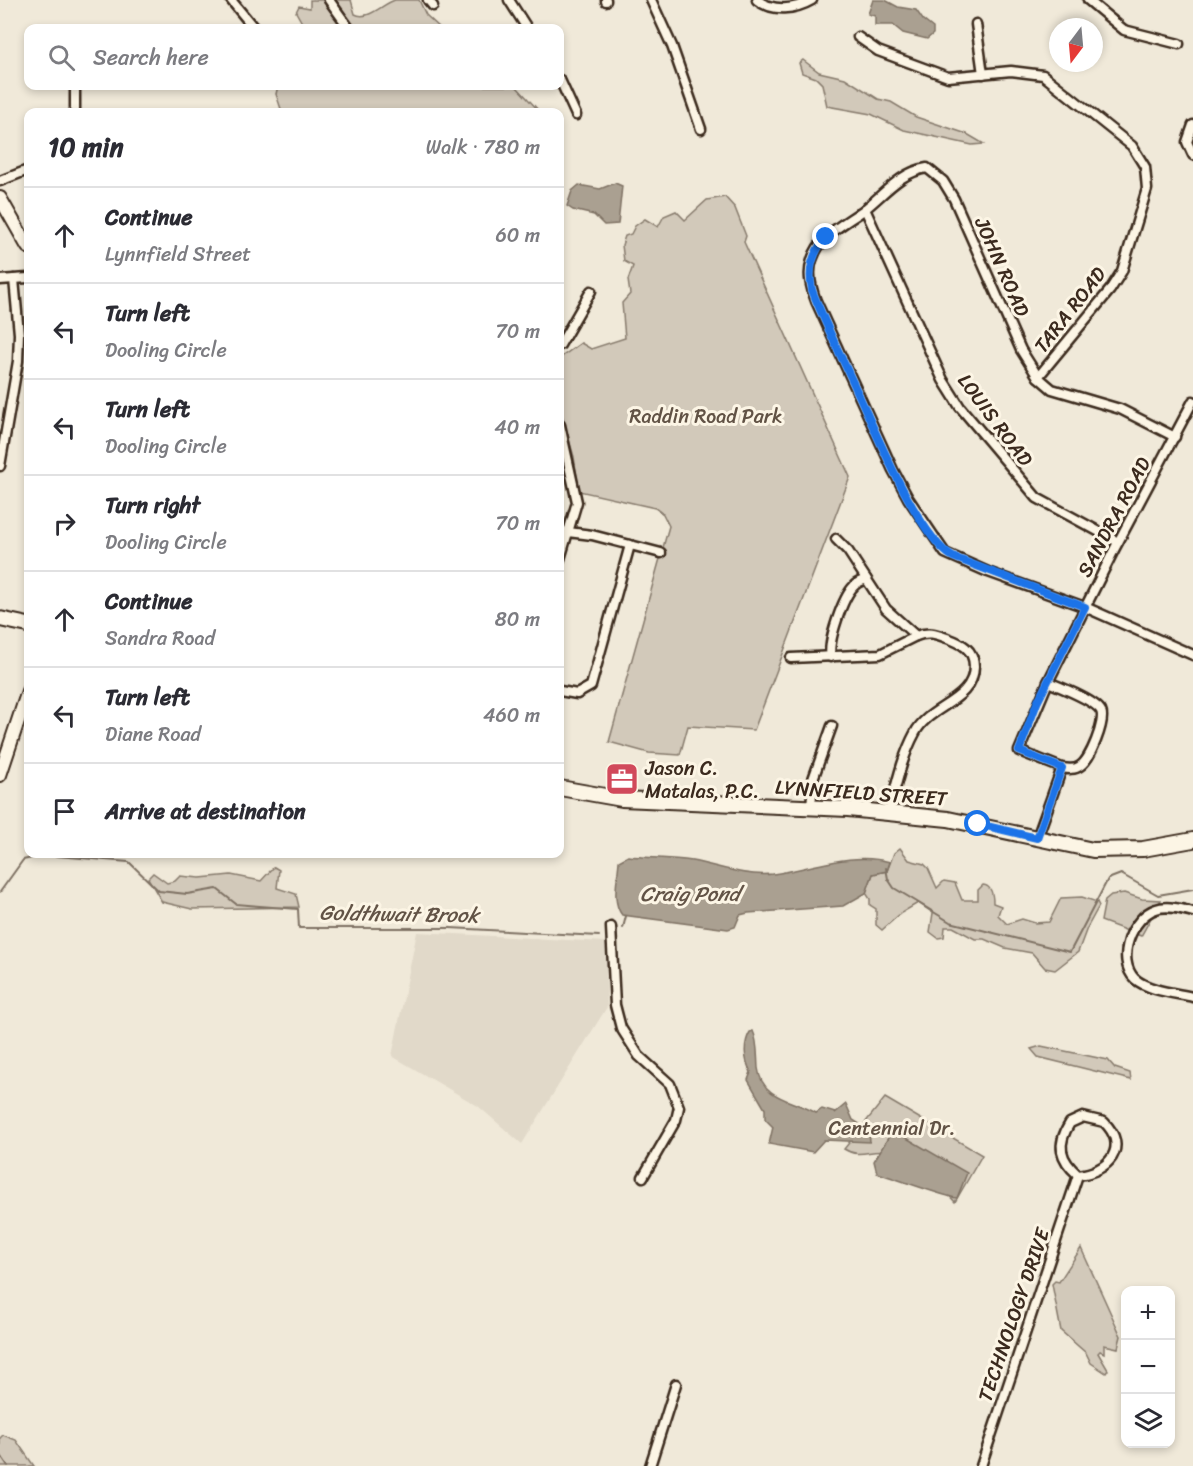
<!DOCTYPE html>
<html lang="en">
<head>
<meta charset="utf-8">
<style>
	:root { --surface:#fff; --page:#f2f2f3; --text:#2b2b33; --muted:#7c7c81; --line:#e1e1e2 }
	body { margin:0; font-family:Sriracha,sans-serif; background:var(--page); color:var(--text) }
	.controls { position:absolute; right:18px; bottom:18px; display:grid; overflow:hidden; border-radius:12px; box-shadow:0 3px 9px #0003 }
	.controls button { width:54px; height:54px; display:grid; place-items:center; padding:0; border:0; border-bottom:2px solid var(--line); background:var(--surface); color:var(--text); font:30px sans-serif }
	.compass { position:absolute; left:1049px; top:18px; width:54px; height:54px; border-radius:50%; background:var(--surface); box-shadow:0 3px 9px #0003; rotate:196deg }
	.stop { position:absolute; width:18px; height:18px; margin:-14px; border:4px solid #1a73e8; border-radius:50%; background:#fff }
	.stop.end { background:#1a73e8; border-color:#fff; box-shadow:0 2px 6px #0008 }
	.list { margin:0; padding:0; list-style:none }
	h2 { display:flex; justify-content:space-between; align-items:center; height:78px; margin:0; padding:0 24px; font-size:26px }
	h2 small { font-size:20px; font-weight:400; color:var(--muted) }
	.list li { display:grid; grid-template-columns:39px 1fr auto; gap:18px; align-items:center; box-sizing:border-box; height:96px; padding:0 24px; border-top:2px solid var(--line) }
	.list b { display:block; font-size:22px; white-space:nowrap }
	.list p { margin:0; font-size:20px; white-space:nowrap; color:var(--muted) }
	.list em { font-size:20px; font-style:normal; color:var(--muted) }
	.icon { flex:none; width:33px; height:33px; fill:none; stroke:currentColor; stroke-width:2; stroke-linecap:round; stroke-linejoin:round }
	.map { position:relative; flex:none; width:1193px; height:1466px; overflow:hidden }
	.search { position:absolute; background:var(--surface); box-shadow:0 3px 9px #0003; left:24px; top:24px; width:540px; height:66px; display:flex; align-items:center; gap:15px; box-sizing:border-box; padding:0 21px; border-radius:12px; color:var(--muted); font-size:22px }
	.panel { position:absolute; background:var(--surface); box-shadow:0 3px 9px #0003; left:24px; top:108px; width:540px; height:750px; border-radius:12px }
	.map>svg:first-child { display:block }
</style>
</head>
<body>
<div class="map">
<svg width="1193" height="1466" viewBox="0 0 1193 1466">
	<rect width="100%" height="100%" fill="#f0e9d9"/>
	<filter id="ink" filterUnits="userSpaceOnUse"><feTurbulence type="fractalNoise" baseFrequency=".0167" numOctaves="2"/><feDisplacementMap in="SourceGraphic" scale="12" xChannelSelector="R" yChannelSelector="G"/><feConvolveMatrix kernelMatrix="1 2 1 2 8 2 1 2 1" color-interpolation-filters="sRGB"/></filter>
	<g filter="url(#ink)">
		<polygon fill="#e1d9c9" points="417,932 606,942 607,1007 522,1144 478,1106 392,1056"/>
		<g fill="#d2c9ba" stroke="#867a6c" stroke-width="1.5">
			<path d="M310,0H351L355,14C368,21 382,4 395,0C402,0 412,0 419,0L426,15L440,28H305L296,12L299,6L310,8Z"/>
			<polygon points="803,60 819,72 845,78 878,99 891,102 916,117 967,134 984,144 972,145 904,130 871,114 827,106 822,84 816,78 802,73 799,63"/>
			<polygon points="278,86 516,86 540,112 282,112 276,94"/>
			<polygon points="725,197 735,208 746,236 744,242 850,477 754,730 688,726 680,755 649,753 609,742 669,526 663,514 655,508 579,491 574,457 560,408 560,358 581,343 591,349 625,338 622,303 630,294 628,280 633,266 624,261 622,245 625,236 631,234 635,226 645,219 658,227 664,216 676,211 685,220 707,200"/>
			<path d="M900,848L909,860L924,864L928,868L937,888L944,881L955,883L962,900H978V890L983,885C992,886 993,895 993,903L1001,906L998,915L1007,924L1022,919L1035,923L1049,922L1061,898L1082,897L1097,902L1099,906L1087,928L1078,952L1055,970L1045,968L1032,953L1005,948L984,939H975L953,927H945L944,937L938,938L930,932L933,913L918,903L901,913L882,930L876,925V909L870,905V899L866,893L873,874L887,871L894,853Z"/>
			<polygon points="274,867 279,870 277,888 296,894 299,907 192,909 162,902 148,878 153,873 167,883 175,881 180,876 200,878 231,875 261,881"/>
			<polygon points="1124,893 1142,899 1161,900 1141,936 1101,921 1105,900 1111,895"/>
			<polygon points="1041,1046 1108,1060 1115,1068 1130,1073 1131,1080 1038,1057 1031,1049"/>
			<path d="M885,1098L982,1155L955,1202C946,1191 899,1154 886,1152C870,1149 860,1159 844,1149Z"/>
			<polygon points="1081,1248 1121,1336 1118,1348 1104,1345 1104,1353 1100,1351 1098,1353 1108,1370 1106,1373 1091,1363 1086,1353 1061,1331 1052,1284 1055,1281 1059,1282"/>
			<polygon points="3,1435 16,1440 34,1466 0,1466 0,1438"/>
		</g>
		<g fill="#aaa091" stroke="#7e7163" stroke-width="1.5">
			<polygon points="873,0 885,0 898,7 916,10 923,20 933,28 933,34 927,39 903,33 893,25 875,25 875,16 868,14"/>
			<polygon points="615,183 622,186 618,224 604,225 594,215 573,210 567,206 572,191 579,185 600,189"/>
			<path d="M628,856C649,858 671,858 692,861C718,866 745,877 773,874C811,869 851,851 890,862L887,871L873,874L866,893L843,906L748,913L740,915L735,927L728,929L622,915C611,901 618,878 619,861Z"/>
			<path d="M753,1031C758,1041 757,1056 758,1068C762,1100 794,1100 816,1113L822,1109L835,1113L846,1104L853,1120L869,1130L870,1142L824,1140L813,1152L769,1144L773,1127L765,1119V1109L748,1080L751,1072C744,1060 743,1044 750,1032Z"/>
			<path d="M896,1132L967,1173L957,1198C951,1199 889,1176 877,1173L874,1161L891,1133Z"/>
		</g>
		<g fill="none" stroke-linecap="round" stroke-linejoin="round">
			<g stroke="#7e7163" stroke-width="2">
				<polyline points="886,868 888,879 894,888 950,922 1070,952 1108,879 1121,874 1158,895 1193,889"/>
				<polyline points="0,892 23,860 45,855 129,862 159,891 187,894 217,889 236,904 298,909 299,928 450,928 599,936"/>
				<polyline points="623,928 626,916"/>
				<polyline points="0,1454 8,1466"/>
			</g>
			<g stroke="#3b2a1e" stroke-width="13">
				<g id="minor">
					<polyline points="231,0 254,28"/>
					<polyline points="329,0 349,28"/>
					<polyline points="428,0 433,6"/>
					<polyline points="509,0 527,28"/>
					<polyline points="606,0 606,1"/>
					<polyline points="651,0 672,46 701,129"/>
					<path d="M757,0C773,12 795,10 812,0"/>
					<polyline points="1088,0 1124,30 1179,44"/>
					<polyline points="976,24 983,74"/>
					<polyline points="858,37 878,51 948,77 1011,71 1043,75 1132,146 1145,167 1147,189 1122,271 1110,290 1038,377"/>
					<polyline points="560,80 576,115"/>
					<polyline points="75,112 75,86"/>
					<polyline points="1193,125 1187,142 1193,155"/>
					<polyline points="0,181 28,170"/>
					<polyline points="865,209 943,380 960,407 1037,498 1118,542"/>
					<polyline points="0,280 28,278"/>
					<polyline points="560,345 591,291"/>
					<polyline points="560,425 577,502 560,559"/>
					<path d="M1175,437L1120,409L1052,389L1038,377L1021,350L954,199L943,181L927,168C901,172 885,193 865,209C845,224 820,234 812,260C807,274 811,288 816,301L893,470L908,498L945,553L988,572L1085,607L1193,655"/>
					<polyline points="0,466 18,361 19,334 14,279"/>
					<polyline points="560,531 592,535 661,553"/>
					<path d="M836,539L848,551L886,609L916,636C928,631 936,634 947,638C961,643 974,649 974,666C974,702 929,705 915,733C902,757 896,786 889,812"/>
					<path d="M831,657C827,642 843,597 854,586C857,582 862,581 866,579"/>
					<polyline points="791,658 880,654 916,636"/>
					<polyline points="1048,682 1114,550 1193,401"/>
					<polyline points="560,691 577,694 591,686 630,545"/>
					<polyline points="811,808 813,779 832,726"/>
					<path d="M1037,838L1062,768L1019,751L1048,682C1060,687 1096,701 1101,711C1106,721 1090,760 1080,766C1075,770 1068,769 1062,768"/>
					<path d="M1193,912C1182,909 1167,905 1156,909C1132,917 1115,959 1135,979C1149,991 1176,993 1193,997"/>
					<polyline points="611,927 615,1005 621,1028 639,1056 670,1084 679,1107 676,1120 643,1177"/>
					<path d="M1083,1117L1104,1122C1130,1148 1108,1172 1078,1175C1060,1159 1056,1145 1070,1123Z"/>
					<polyline points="650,1466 676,1384"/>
					<polyline points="981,1466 1078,1175"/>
				</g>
			</g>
			<g stroke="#3b2a1e" stroke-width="16">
				<g id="secondary">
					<polyline points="0,198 28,247"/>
					<polyline points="0,775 28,691"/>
				</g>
			</g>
			<g stroke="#3b2a1e" stroke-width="18">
				<g id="primary">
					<polyline points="0,619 28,625"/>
					<polyline points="560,788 622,799 848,809 948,819 1093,850 1143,849 1193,840"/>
				</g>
			</g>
			<use href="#minor" stroke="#fcf5e5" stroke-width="8"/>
			<use href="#secondary" stroke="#fcf5e5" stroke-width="12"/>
			<use href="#primary" stroke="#fcf5e5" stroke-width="14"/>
		</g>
	</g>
	<g fill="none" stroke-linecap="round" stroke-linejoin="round" filter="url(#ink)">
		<path stroke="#1a73e8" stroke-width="8" d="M826,237C812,254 808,269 812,290C825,324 842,358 857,391C875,430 918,537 953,557L1085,607L1037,703L1019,751L1062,768L1037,838L978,824"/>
	</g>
	<defs>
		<g id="office-square" transform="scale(1.725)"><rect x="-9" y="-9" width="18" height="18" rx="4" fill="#d1495b" stroke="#fcf5e5"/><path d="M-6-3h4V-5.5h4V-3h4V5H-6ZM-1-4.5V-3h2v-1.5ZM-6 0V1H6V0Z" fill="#fff"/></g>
	</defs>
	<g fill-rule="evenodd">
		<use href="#office-square" x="622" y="779"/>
	</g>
	<g text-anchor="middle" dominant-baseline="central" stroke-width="6" stroke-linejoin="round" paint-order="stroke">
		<g font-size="20" fill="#3b2a1e" stroke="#fcf5e5">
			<text transform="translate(1002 267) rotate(66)">JOHN ROAD</text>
			<text transform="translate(1070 310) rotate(-52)">TARA ROAD</text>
			<text transform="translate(995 420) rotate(53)">LOUIS ROAD</text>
			<text transform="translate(1114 517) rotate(-62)">SANDRA ROAD</text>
			<text transform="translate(861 793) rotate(4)">LYNNFIELD STREET</text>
			<text transform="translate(1014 1315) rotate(-71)">TECHNOLOGY DRIVE</text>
		</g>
		<g font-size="20" fill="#615245" stroke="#fcf5e5">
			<text x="706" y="416">Raddin Road Park</text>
			<text x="892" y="1128">Centennial Dr.</text>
		</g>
		<g font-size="20" fill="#3b2a1e" stroke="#fcf5e5" text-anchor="start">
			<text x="645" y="768">Jason C.<tspan x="645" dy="23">Matalas, P.C.</tspan></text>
		</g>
		<g font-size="21" font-style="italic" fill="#625346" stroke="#fcf5e5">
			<text x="690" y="894">Craig Pond</text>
			<text transform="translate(399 914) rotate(1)">Goldthwait Brook</text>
		</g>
	</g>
</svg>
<div class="controls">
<button>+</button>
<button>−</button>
<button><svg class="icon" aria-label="layers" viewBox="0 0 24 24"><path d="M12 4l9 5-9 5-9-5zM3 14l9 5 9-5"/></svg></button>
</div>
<svg class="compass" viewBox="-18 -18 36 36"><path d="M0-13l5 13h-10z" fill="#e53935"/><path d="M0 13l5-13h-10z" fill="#7c7c81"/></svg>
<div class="stop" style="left:978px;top:824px"></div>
<div class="stop end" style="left:826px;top:237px"></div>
<div class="search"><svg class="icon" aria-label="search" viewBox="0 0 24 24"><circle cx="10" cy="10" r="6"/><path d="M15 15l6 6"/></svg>Search here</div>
<section class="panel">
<h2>10 min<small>Walk · 780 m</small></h2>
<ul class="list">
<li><svg class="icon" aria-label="ahead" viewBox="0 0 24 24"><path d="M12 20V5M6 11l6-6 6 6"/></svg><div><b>Continue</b><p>Lynnfield Street</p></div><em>60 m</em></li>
<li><svg class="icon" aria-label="left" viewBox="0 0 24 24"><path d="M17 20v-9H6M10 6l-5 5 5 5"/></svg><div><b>Turn left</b><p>Dooling Circle</p></div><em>70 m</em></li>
<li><svg class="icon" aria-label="left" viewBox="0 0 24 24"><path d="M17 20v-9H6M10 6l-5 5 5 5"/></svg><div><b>Turn left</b><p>Dooling Circle</p></div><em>40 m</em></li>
<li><svg class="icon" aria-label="right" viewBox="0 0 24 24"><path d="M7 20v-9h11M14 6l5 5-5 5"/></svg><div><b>Turn right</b><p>Dooling Circle</p></div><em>70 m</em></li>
<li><svg class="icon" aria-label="ahead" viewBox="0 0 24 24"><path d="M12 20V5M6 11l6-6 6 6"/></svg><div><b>Continue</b><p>Sandra Road</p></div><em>80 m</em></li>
<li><svg class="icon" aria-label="left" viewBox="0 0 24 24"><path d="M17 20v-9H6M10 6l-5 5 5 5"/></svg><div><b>Turn left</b><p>Diane Road</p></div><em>460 m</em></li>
<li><svg class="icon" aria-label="arrive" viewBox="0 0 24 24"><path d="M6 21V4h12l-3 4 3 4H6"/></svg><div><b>Arrive at destination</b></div></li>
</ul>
</section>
</div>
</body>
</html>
